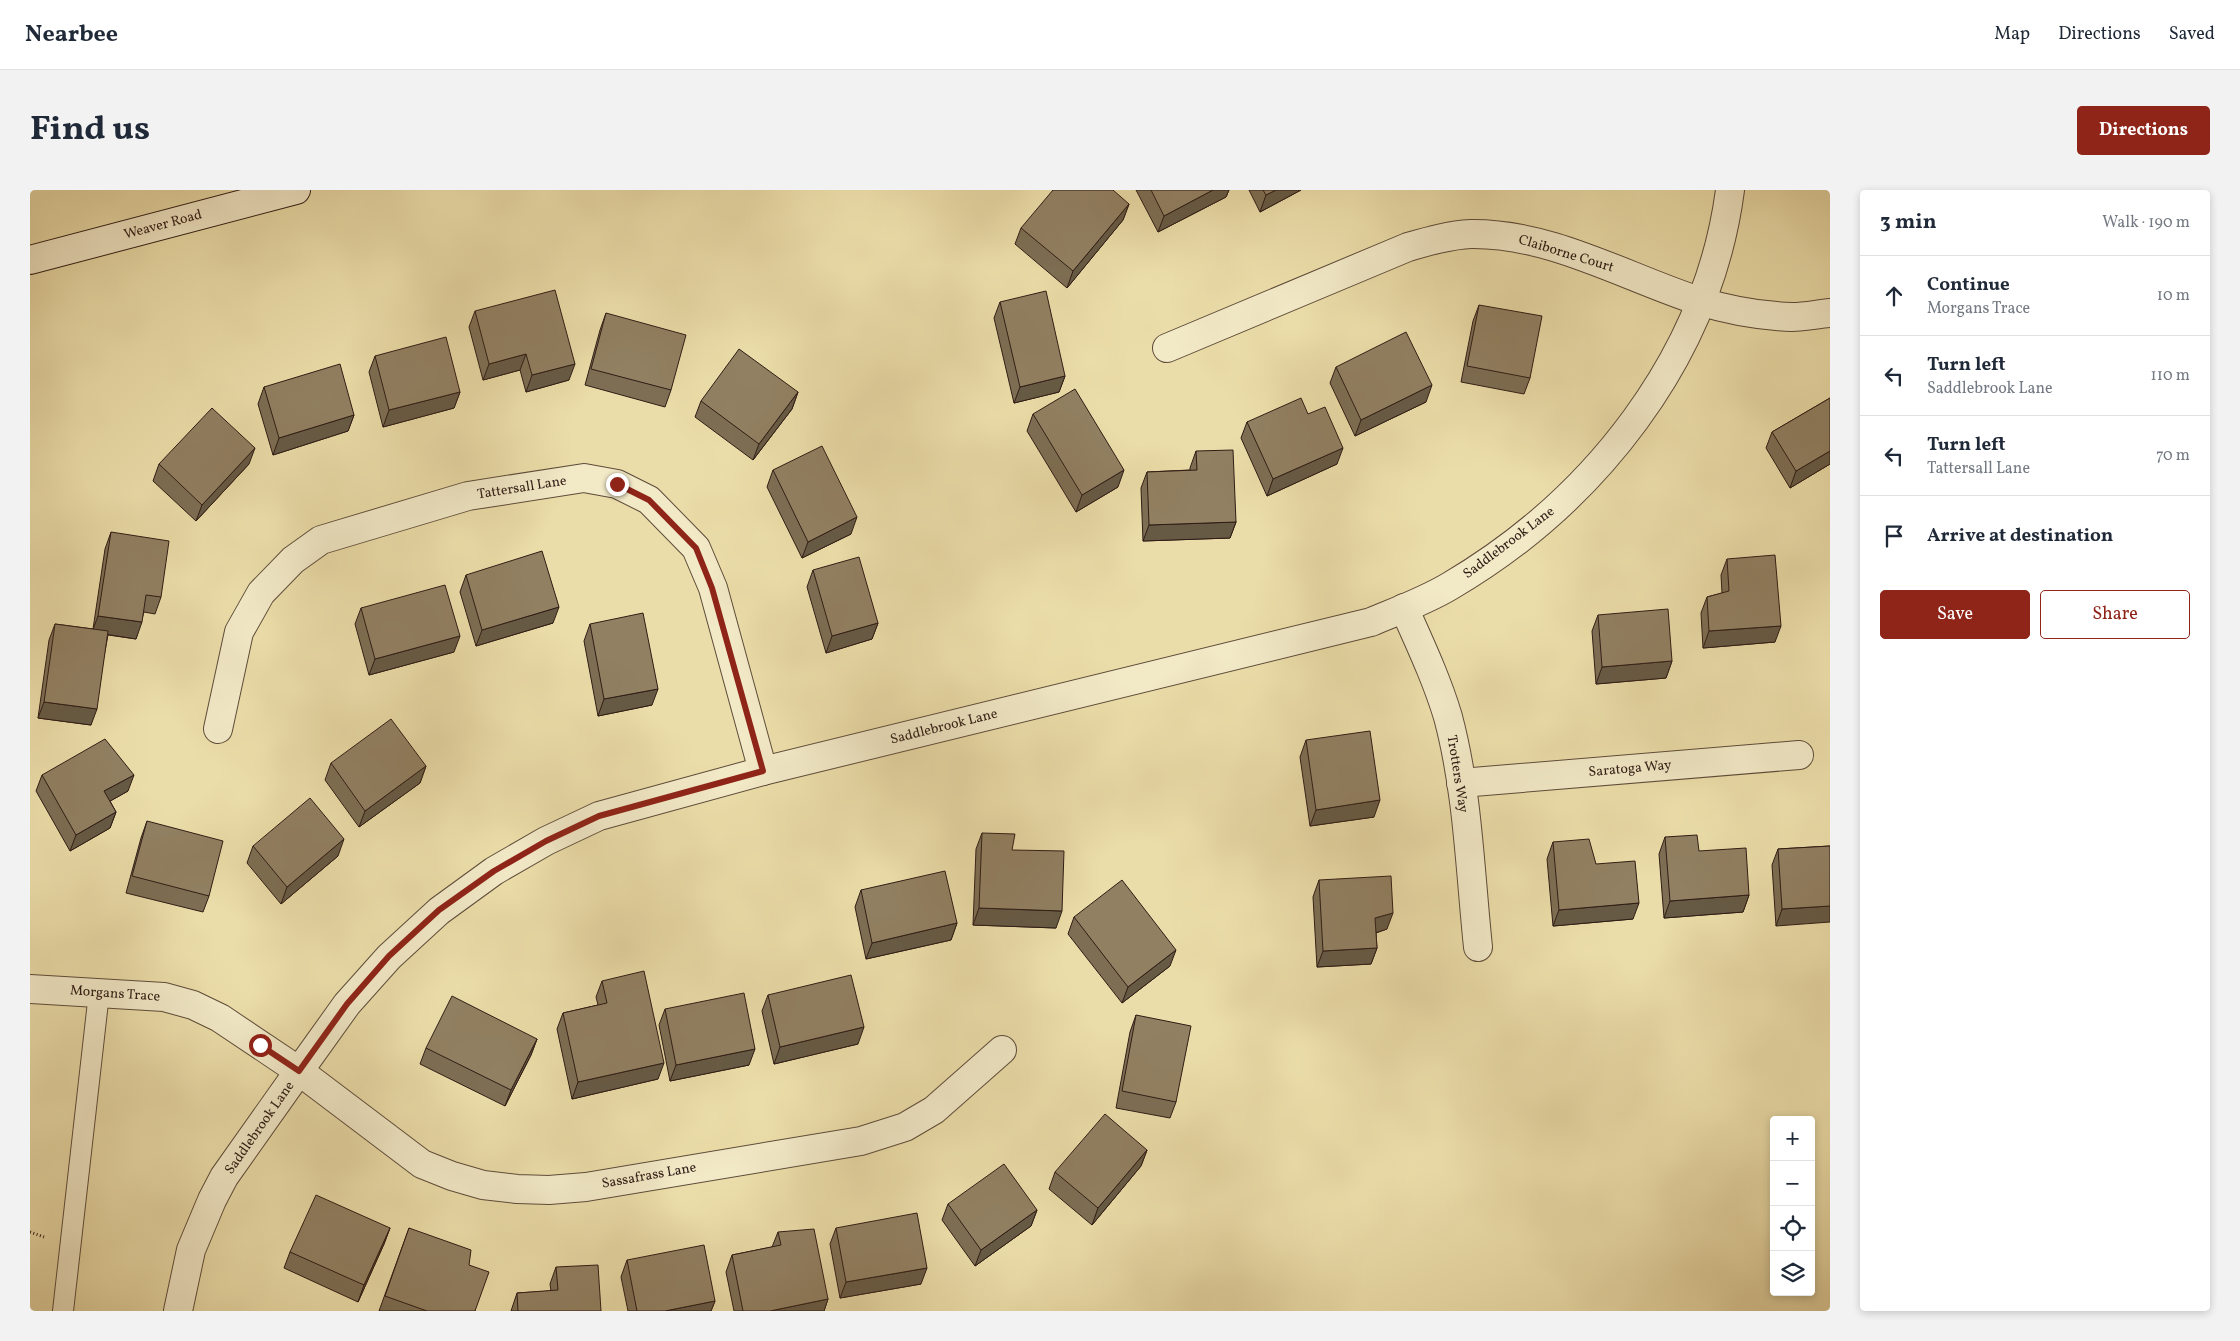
<!DOCTYPE html>
<html lang="en">
<head>
<meta charset="utf-8">
<style>
	:root { --surface:#fff; --page:#f2f2f3; --text:#1f2937; --muted:#747a83; --line:#e0e1e3; --accent:#8f2418 }
	body { margin:0; font-family:Vollkorn,serif; background:var(--page); color:var(--text) }
	.controls { position:absolute; right:15px; bottom:15px; display:grid; overflow:hidden; border-radius:5px; box-shadow:0 2px 8px #0003 }
	.controls button { width:45px; height:45px; display:grid; place-items:center; padding:0; border:0; border-bottom:1px solid var(--line); background:var(--surface); color:var(--text); font:25px sans-serif }
	.stop { position:absolute; width:15px; height:15px; margin:-11px; border:4px solid #8f2418; border-radius:50%; background:#fff }
	.stop.end { background:#8f2418; border-color:#fff; box-shadow:0 1px 5px #0008 }
	.list { margin:0; padding:0; list-style:none }
	h2 { display:flex; justify-content:space-between; align-items:center; height:65px; margin:0; padding:0 20px; font-size:21px }
	h2 small { font-size:16px; font-weight:400; color:var(--muted) }
	.list li { display:grid; grid-template-columns:32px 1fr auto; gap:15px; align-items:center; box-sizing:border-box; height:80px; padding:0 20px; border-top:1px solid var(--line) }
	.list b { display:block; font-size:19px; white-space:nowrap }
	.list p { margin:0; font-size:16px; white-space:nowrap; color:var(--muted) }
	.list em { font-size:16px; font-style:normal; color:var(--muted) }
	.actions { display:flex; gap:10px; padding:15px 20px }
	.actions a { flex:1; padding:11px 0; border:1px solid var(--accent); border-radius:5px; text-align:center; font-size:18px; color:var(--accent) }
	.actions .main { background:var(--accent); color:#fff }
	.icon { flex:none; width:28px; height:28px; fill:none; stroke:currentColor; stroke-width:2; stroke-linecap:round; stroke-linejoin:round }
	.map { position:relative; flex:none; width:1800px; height:1121px; overflow:hidden; border-radius:5px }
	header { display:flex; align-items:center; gap:30px; box-sizing:border-box; height:70px; padding:0 25px; background:var(--surface); border-bottom:1px solid var(--line) }
	header strong { font-size:24px }
	nav { display:flex; gap:28px; margin-inline-start:auto; font-size:18px }
	.intro { display:flex; align-items:center; justify-content:space-between; box-sizing:border-box; height:120px; padding:0 30px }
	h1 { margin:0; font-size:35px }
	.button { padding:12px 22px; border-radius:5px; background:var(--accent); color:#fff; font-size:18px; font-weight:700 }
	main { display:flex; gap:30px; padding:0 30px }
	aside { flex:1; background:var(--surface); border-radius:5px; box-shadow:0 2px 8px #0003 }
	.map>svg:first-child { display:block }
</style>
</head>
<body>
<header>
<strong>Nearbee</strong>
<nav><a>Map</a><a>Directions</a><a>Saved</a></nav>
</header>
<div class="intro"><h1>Find us</h1><a class="button">Directions</a></div>
<main>
<div class="map">
<svg width="1800" height="1121" viewBox="0 0 1800 1121">
	<rect width="100%" height="100%" fill="#ebdda9"/>
	<filter id="stains"><feTurbulence type="fractalNoise" baseFrequency=".004" numOctaves="4"/><feColorMatrix values="0 0 0 0 .2 0 0 0 0 .09 0 0 0 0 .02 0 0 0 .5 -.17"/></filter>
	<radialGradient id="worn" r=".72"><stop offset=".6" stop-color="#630" stop-opacity="0"/><stop offset="1" stop-color="#630" stop-opacity=".3"/></radialGradient>
	<g fill="none" stroke-linecap="round" stroke-linejoin="round">
		<g stroke="#5e4c3a" stroke-width="22">
			<polyline id="lane" points="33,1121 69,803"/>
		</g>
		<g stroke="#5e4c3a" stroke-width="30">
			<g id="street">
				<path d="M1137,158L1378,57C1399,51 1420,45 1441,44C1521,43 1595,87 1669,111C1698,120 1732,126 1762,127C1775,127 1788,124 1800,123"/>
				<path d="M1374,418C1390,454 1407,490 1418,527C1438,602 1440,681 1448,757"/>
				<polyline points="188,539 209,442 231,403 263,370 291,350 438,306 554,288 587,294 619,310 666,358 683,398 733,581"/>
				<polyline points="1431,593 1769,565"/>
				<polyline points="0,799 134,807 163,815 190,828 269,881 392,974 422,986 453,995 487,999 519,1000 556,997 831,951 875,937 904,920 972,860"/>
				<path d="M148,1121L161,1060L182,1010L194,987L269,881L317,814L359,767L409,721L464,681L516,651L569,626L733,581L1341,432C1367,421 1395,411 1420,396C1563,312 1678,168 1700,0"/>
			</g>
		</g>
		<g stroke="#2f1c15" stroke-width="30">
			<polyline id="secondary" points="0,70 266,0"/>
		</g>
		<polyline stroke="#2f1c15" stroke-width="3" stroke-dasharray="1 2.5" stroke-linecap="butt" points="0,1042 14,1047"/>
		<use href="#lane" stroke="#f2e9c7" stroke-width="20"/>
		<use href="#street" stroke="#f2e9c7" stroke-width="28"/>
		<use href="#secondary" stroke="#f2e9c7" stroke-width="28"/>
	</g>
	<g fill="#7d6e54" stroke="#2f1c15">
		<polygon points="1106,0 1199,0 1196,7 1128,42"/>
		<polygon points="1219,0 1271,0 1230,22"/>
		<polygon points="1099,14 1093,30 1037,98 985,54 991,38"/>
		<polygon points="970,112 1035,186 1029,202 984,213 964,128"/>
		<polygon points="1449,115 1500,188 1494,204 1431,192 1443,131"/>
		<polygon points="445,121 539,190 496,202 490,180 453,190 439,137"/>
		<polygon points="576,123 641,200 635,217 555,195 570,140"/>
		<polygon points="345,166 430,202 424,218 353,237 339,182"/>
		<polygon points="1306,177 1396,212 1325,246 1300,193"/>
		<polygon points="234,197 324,225 318,241 243,265 228,214"/>
		<polygon points="768,202 762,219 723,270 665,227 671,211"/>
		<polygon points="1800,208 1800,274 1760,298 1736,258 1742,242"/>
		<polygon points="1003,224 1088,297 1046,322 997,241"/>
		<polygon points="1278,224 1307,274 1237,306 1211,248 1217,232"/>
		<polygon points="1166,261 1206,332 1200,348 1113,351 1111,298 1117,282 1160,280 1160,278"/>
		<polygon points="129,274 219,274 166,331 123,291"/>
		<polygon points="743,280 821,344 772,368 737,297"/>
		<polygon points="81,342 131,407 125,424 114,422 106,449 78,445 61,535 8,528 19,450 25,434 63,439 75,359"/>
		<polygon points="1697,369 1745,452 1673,458 1671,423 1677,407 1692,403 1691,385"/>
		<polygon points="783,380 848,433 842,449 796,463 777,397"/>
		<polygon points="436,385 523,433 446,456 430,402"/>
		<polygon points="331,418 424,462 339,485 325,434"/>
		<polygon points="1568,425 1642,471 1636,488 1566,494 1562,441"/>
		<polygon points="560,434 622,515 568,526 554,451"/>
		<polygon points="1276,550 1344,627 1280,636 1270,567"/>
		<polygon points="301,573 396,576 390,593 329,637 295,590"/>
		<polygon points="12,585 98,601 80,611 86,622 80,638 40,661 6,601"/>
		<polygon points="117,631 179,706 173,722 96,703 111,648"/>
		<polygon points="952,643 982,660 1026,738 943,735 946,659"/>
		<polygon points="1635,647 1669,661 1719,705 1713,722 1634,728 1629,664"/>
		<polygon points="1523,652 1566,674 1603,729 1523,736 1517,669"/>
		<polygon points="223,656 308,666 251,714 217,673"/>
		<polygon points="1800,656 1746,736 1742,675 1748,659"/>
		<polygon points="1289,690 1357,739 1346,743 1347,758 1341,774 1287,777 1283,707"/>
		<polygon points="831,700 927,733 921,750 836,769 825,717"/>
		<polygon points="1044,727 1140,776 1092,813 1038,744"/>
		<polygon points="572,791 628,889 542,909 527,839 533,823 568,815 566,807"/>
		<polygon points="738,805 828,854 744,874 732,821"/>
		<polygon points="635,819 719,875 640,891 629,835"/>
		<polygon points="1106,825 1146,912 1140,928 1086,918 1100,842"/>
		<polygon points="507,849 501,865 475,916 390,874 396,858"/>
		<polygon points="1117,960 1111,976 1062,1035 1019,999 1025,982"/>
		<polygon points="918,1014 1007,1020 1001,1036 945,1076 912,1030"/>
		<polygon points="360,1038 354,1054 328,1112 254,1078 260,1062"/>
		<polygon points="379,1038 439,1075 445,1121 349,1121"/>
		<polygon points="806,1038 891,1094 810,1108 800,1054"/>
		<polygon points="748,1042 798,1109 794,1121 704,1121 696,1082 702,1065 742,1057"/>
		<polygon points="597,1070 685,1111 681,1121 598,1121 591,1087"/>
		<polygon points="526,1077 571,1121 481,1121 487,1103 521,1101 520,1094"/>
	</g>
	<g fill="#665a45" stroke="#2f1c15">
		<polygon points="1183,0 1199,0 1196,7 1128,42 1134,26"/>
		<polygon points="1246,0 1271,0 1230,22 1236,5"/>
		<polygon points="1099,14 1093,30 1037,98 1043,81"/>
		<polygon points="496,164 490,180 453,190 459,174"/>
		<polygon points="545,174 539,190 496,202 502,185"/>
		<polygon points="1035,186 1029,202 984,213 990,197"/>
		<polygon points="1402,195 1396,212 1325,246 1331,230"/>
		<polygon points="430,202 424,218 353,237 359,220"/>
		<polygon points="768,202 762,219 723,270 729,254"/>
		<polygon points="324,225 318,241 243,265 249,248"/>
		<polygon points="225,258 219,274 166,331 172,315"/>
		<polygon points="1313,258 1307,274 1237,306 1243,289"/>
		<polygon points="1800,261 1800,274 1760,298 1766,281"/>
		<polygon points="1094,280 1088,297 1046,322 1052,305"/>
		<polygon points="827,327 821,344 772,368 778,352"/>
		<polygon points="1206,332 1200,348 1113,351 1119,335"/>
		<polygon points="529,417 523,433 446,456 452,440"/>
		<polygon points="68,426 112,432 106,449 62,442"/>
		<polygon points="848,433 842,449 796,463 802,446"/>
		<polygon points="1751,436 1745,452 1673,458 1679,441"/>
		<polygon points="430,446 424,462 339,485 345,469"/>
		<polygon points="1642,471 1636,488 1566,494 1572,477"/>
		<polygon points="628,499 622,515 568,526 574,509"/>
		<polygon points="14,512 67,519 61,535 8,528"/>
		<polygon points="396,576 390,593 329,637 335,621"/>
		<polygon points="104,585 98,601 68,618 74,601"/>
		<polygon points="1350,610 1344,627 1280,636 1286,620"/>
		<polygon points="86,622 80,638 40,661 46,645"/>
		<polygon points="314,649 308,666 251,714 257,697"/>
		<polygon points="1719,705 1713,722 1634,728 1640,711"/>
		<polygon points="1609,713 1603,729 1523,736 1529,720"/>
		<polygon points="1800,716 1800,732 1746,736 1752,719"/>
		<polygon points="949,718 1032,721 1026,738 943,735"/>
		<polygon points="1363,723 1357,739 1339,745 1345,728"/>
		<polygon points="927,733 921,750 836,769 842,753"/>
		<polygon points="1347,758 1341,774 1287,777 1293,761"/>
		<polygon points="1146,760 1140,776 1092,813 1098,797"/>
		<polygon points="834,837 828,854 744,874 750,857"/>
		<polygon points="507,849 501,865 475,916 481,900"/>
		<polygon points="725,859 719,875 640,891 646,875"/>
		<polygon points="634,873 628,889 542,909 548,892"/>
		<polygon points="1117,960 1111,976 1062,1035 1068,1018"/>
		<polygon points="1007,1020 1001,1036 945,1076 951,1060"/>
		<polygon points="360,1038 354,1054 328,1112 334,1095"/>
		<polygon points="897,1078 891,1094 810,1108 816,1092"/>
		<polygon points="798,1109 794,1121 740,1121"/>
		<polygon points="685,1111 681,1121 635,1121"/>
	</g>
	<g fill="#918062" stroke="#2f1c15">
		<polygon points="1023,0 1083,0 1099,14 1043,81 991,38"/>
		<polygon points="1121,0 1183,0 1134,26"/>
		<polygon points="1233,0 1246,0 1236,5"/>
		<polygon points="525,100 545,174 502,185 496,164 459,174 445,121"/>
		<polygon points="1016,101 1035,186 990,197 970,112"/>
		<polygon points="1449,115 1512,126 1500,188 1437,176"/>
		<polygon points="576,123 656,145 641,200 561,179"/>
		<polygon points="1376,142 1402,195 1331,230 1306,177"/>
		<polygon points="416,147 430,202 359,220 345,166"/>
		<polygon points="709,159 768,202 729,254 671,211"/>
		<polygon points="310,174 324,225 249,248 234,197"/>
		<polygon points="1045,199 1094,280 1052,305 1003,224"/>
		<polygon points="1271,208 1278,224 1295,217 1313,258 1243,289 1217,232"/>
		<polygon points="1800,208 1800,261 1766,281 1742,242"/>
		<polygon points="182,218 225,258 172,315 129,274"/>
		<polygon points="792,256 827,327 778,352 743,280"/>
		<polygon points="1203,260 1206,332 1119,335 1117,282 1167,280 1166,261"/>
		<polygon points="81,342 139,351 131,407 116,405 112,432 68,426"/>
		<polygon points="512,361 529,417 452,440 436,385"/>
		<polygon points="1745,365 1751,436 1679,441 1677,407 1699,401 1697,369"/>
		<polygon points="829,367 848,433 802,446 783,380"/>
		<polygon points="415,395 430,446 345,469 331,418"/>
		<polygon points="1638,419 1642,471 1572,477 1568,425"/>
		<polygon points="613,423 628,499 574,509 560,434"/>
		<polygon points="25,434 78,441 67,519 14,512"/>
		<polygon points="361,529 396,576 335,621 301,573"/>
		<polygon points="1340,541 1350,610 1286,620 1276,550"/>
		<polygon points="75,549 104,585 74,601 86,622 46,645 12,585"/>
		<polygon points="280,608 314,649 257,697 223,656"/>
		<polygon points="117,631 193,651 179,706 102,686"/>
		<polygon points="952,643 985,644 982,660 1034,661 1032,721 949,718"/>
		<polygon points="1667,645 1669,661 1716,658 1719,705 1640,711 1635,647"/>
		<polygon points="1559,649 1566,674 1605,671 1609,713 1529,720 1523,652"/>
		<polygon points="1800,656 1800,716 1752,719 1748,659"/>
		<polygon points="915,681 927,733 842,753 831,700"/>
		<polygon points="1361,686 1363,723 1345,728 1347,758 1293,761 1289,690"/>
		<polygon points="1092,690 1146,760 1098,797 1044,727"/>
		<polygon points="614,781 634,873 548,892 533,823 577,813 572,791"/>
		<polygon points="821,785 834,837 750,857 738,805"/>
		<polygon points="714,803 725,859 646,875 635,819"/>
		<polygon points="422,806 507,849 481,900 396,858"/>
		<polygon points="1106,825 1161,836 1146,912 1092,901"/>
		<polygon points="1075,924 1117,960 1068,1018 1025,982"/>
		<polygon points="974,974 1007,1020 951,1060 918,1014"/>
		<polygon points="286,1005 360,1038 334,1095 260,1062"/>
		<polygon points="887,1023 897,1078 816,1092 806,1038"/>
		<polygon points="379,1038 441,1060 439,1075 459,1082 445,1121 397,1121 355,1106"/>
		<polygon points="784,1039 798,1109 740,1121 713,1121 702,1065 751,1055 748,1042"/>
		<polygon points="674,1055 685,1111 635,1121 607,1121 597,1070"/>
		<polygon points="568,1075 571,1121 488,1121 487,1103 528,1100 526,1077"/>
	</g>
	<g fill="none" stroke-linecap="round" stroke-linejoin="round">
		<polyline stroke="#8f2418" stroke-width="6" points="230,855 269,881 317,814 359,766 409,720 464,681 516,651 569,626 733,581 682,398 666,358 619,310 587,294"/>
	</g>
	<g text-anchor="middle" dominant-baseline="central" stroke-width="4.5" stroke-linejoin="round" paint-order="stroke">
		<g font-size="14" fill="#2f1c15" stroke="#f2e9c7">
			<text transform="translate(133 35) rotate(-15)">Weaver Road</text>
			<text transform="translate(1536 64) rotate(17)">Claiborne Court</text>
			<text transform="translate(492 298) rotate(-9)">Tattersall Lane</text>
			<text transform="translate(1479 353) rotate(-37)">Saddlebrook Lane</text>
			<text transform="translate(914 537) rotate(-14)">Saddlebrook Lane</text>
			<text transform="translate(1600 579) rotate(-5)">Saratoga Way</text>
			<text transform="translate(1427 584) rotate(81)">Trotters Way</text>
			<text transform="translate(85 804) rotate(4)">Morgans Trace</text>
			<text transform="translate(230 938) rotate(-55)">Saddlebrook Lane</text>
			<text transform="translate(619 986) rotate(-10)">Sassafrass Lane</text>
		</g>
	</g>
	<rect width="100%" height="100%" filter="url(#stains)"/>
	<rect width="100%" height="100%" fill="url(#worn)"/>
</svg>
<div class="controls">
<button>+</button>
<button>−</button>
<button><svg class="icon" aria-label="locate" viewBox="0 0 24 24"><circle cx="12" cy="12" r="6"/><path d="M12 2v4M12 18v4M2 12h4M18 12h4"/></svg></button>
<button><svg class="icon" aria-label="layers" viewBox="0 0 24 24"><path d="M12 4l9 5-9 5-9-5zM3 14l9 5 9-5"/></svg></button>
</div>
<div class="stop" style="left:230px;top:855px"></div>
<div class="stop end" style="left:587px;top:294px"></div>
</div>
<aside>
<h2>3 min<small>Walk · 190 m</small></h2>
<ul class="list">
<li><svg class="icon" aria-label="ahead" viewBox="0 0 24 24"><path d="M12 20V5M6 11l6-6 6 6"/></svg><div><b>Continue</b><p>Morgans Trace</p></div><em>10 m</em></li>
<li><svg class="icon" aria-label="left" viewBox="0 0 24 24"><path d="M17 20v-9H6M10 6l-5 5 5 5"/></svg><div><b>Turn left</b><p>Saddlebrook Lane</p></div><em>110 m</em></li>
<li><svg class="icon" aria-label="left" viewBox="0 0 24 24"><path d="M17 20v-9H6M10 6l-5 5 5 5"/></svg><div><b>Turn left</b><p>Tattersall Lane</p></div><em>70 m</em></li>
<li><svg class="icon" aria-label="arrive" viewBox="0 0 24 24"><path d="M6 21V4h12l-3 4 3 4H6"/></svg><div><b>Arrive at destination</b></div></li>
</ul>
<div class="actions"><a class="main">Save</a><a>Share</a></div>
</aside>
</main>
</body>
</html>
